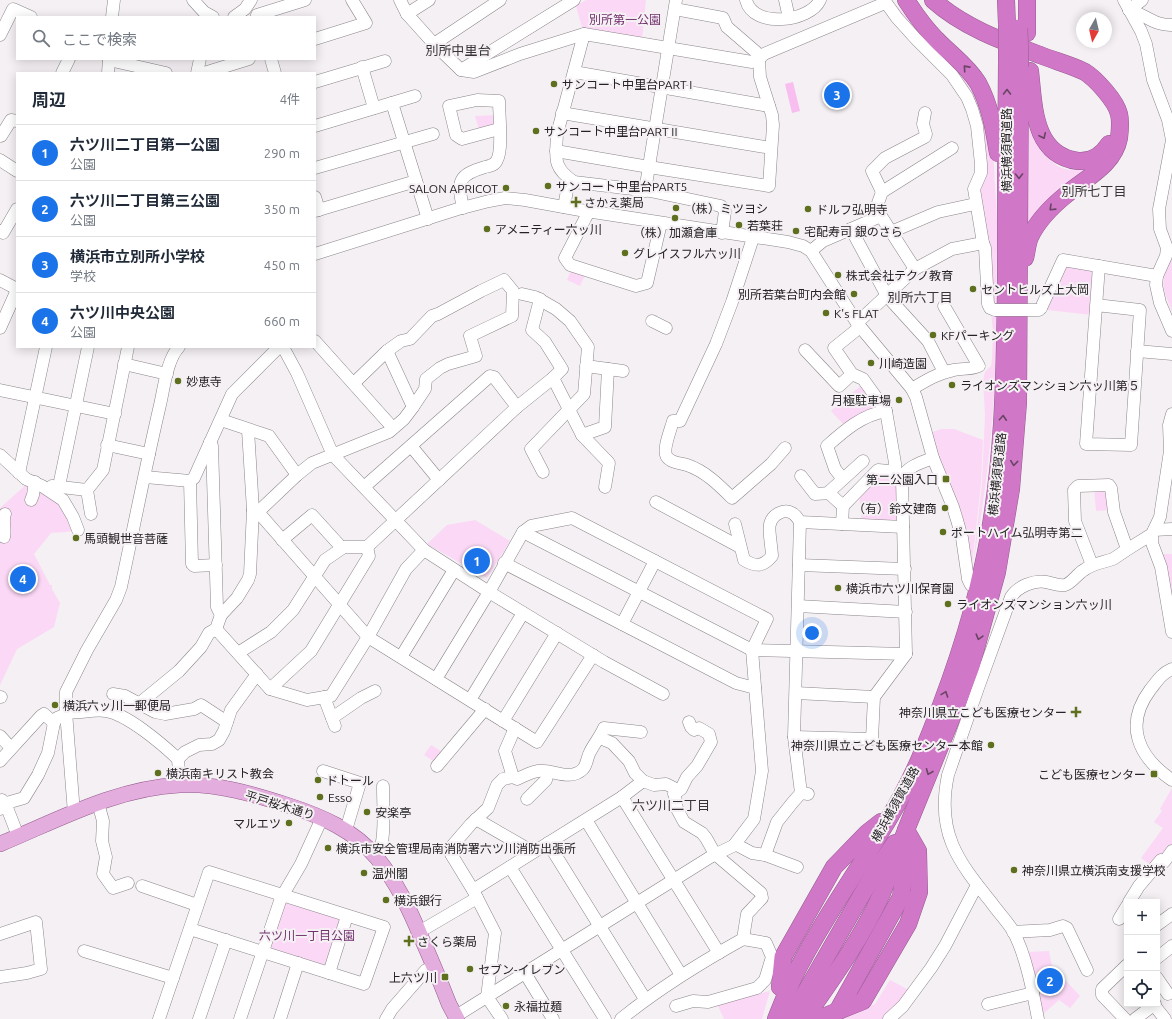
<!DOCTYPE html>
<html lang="ja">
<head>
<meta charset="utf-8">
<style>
	:root { --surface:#fff; --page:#f2f2f3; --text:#1f2937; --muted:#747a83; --line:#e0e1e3; --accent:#1a73e8 }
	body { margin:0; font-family:Ubuntu,"Noto Sans JP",sans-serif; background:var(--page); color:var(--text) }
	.controls { position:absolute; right:12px; bottom:12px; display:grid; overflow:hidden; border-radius:0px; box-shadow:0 2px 10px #0003 }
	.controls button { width:36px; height:36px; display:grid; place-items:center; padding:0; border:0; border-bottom:1px solid var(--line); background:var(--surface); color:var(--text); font:20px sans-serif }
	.compass { position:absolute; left:1076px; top:12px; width:36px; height:36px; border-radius:50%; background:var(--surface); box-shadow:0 2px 10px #0003; rotate:188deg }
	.you { position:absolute; left:812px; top:633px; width:14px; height:14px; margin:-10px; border:3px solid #fff; border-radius:50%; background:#1a73e8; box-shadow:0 0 0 6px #1a73e833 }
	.badge { display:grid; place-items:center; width:26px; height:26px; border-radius:50%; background:var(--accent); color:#fff; font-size:13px; font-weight:700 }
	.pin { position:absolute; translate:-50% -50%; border:2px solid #fff; box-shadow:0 1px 4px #0006 }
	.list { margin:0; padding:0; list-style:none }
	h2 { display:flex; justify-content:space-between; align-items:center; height:52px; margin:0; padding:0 16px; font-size:17px }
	h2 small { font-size:13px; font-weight:400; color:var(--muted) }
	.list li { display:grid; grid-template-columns:26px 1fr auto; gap:12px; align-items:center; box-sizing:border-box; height:56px; padding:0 16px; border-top:1px solid var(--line) }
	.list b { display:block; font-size:15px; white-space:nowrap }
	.list p { margin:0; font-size:13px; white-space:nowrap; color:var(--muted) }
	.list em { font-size:13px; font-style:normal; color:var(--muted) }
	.icon { flex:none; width:22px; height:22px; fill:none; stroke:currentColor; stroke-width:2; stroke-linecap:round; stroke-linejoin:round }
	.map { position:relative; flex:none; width:1172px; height:1019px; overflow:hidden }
	.search { position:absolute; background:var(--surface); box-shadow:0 2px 10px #0003; left:16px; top:16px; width:300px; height:44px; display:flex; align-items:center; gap:10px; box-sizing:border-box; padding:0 14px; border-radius:0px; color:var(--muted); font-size:15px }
	.panel { position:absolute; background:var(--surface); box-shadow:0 2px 10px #0003; left:16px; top:72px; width:300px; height:276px; border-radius:0px }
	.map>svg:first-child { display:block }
</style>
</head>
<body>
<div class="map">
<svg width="1172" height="1019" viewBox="0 0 1172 1019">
	<rect width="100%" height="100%" fill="#f5f0f4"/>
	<g fill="#fbd8f5">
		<polygon points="586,0 646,0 642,39 583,31 576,6"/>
		<path d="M892,6L898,7L915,28L944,50L981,98L993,149L998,239C995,261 998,283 995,305H993L978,192L985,180L984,153L971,99Z"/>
		<polygon points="496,115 496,126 479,130 475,116"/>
		<path d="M1026,122H1031C1036,132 1046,156 1054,163C1062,172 1081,171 1092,168L1026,230Z"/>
		<path d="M1172,257V311C1161,286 1160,281 1172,257Z"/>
		<polygon points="1066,265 1095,269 1092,315 1047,310"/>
		<polygon points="572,268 586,273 580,286 567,280"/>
		<path d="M991,311L996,312C997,398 988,481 973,565L982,483L985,415L983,380L985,372L991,366L992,358L993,332Z"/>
		<polygon points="863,384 880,406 844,425 831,411"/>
		<polygon points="941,429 954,429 983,440 981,483 972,565 965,529 932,441 930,433"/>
		<polygon points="894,472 899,475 899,524 862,522 859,495 879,474"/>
		<polygon points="28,483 49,493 68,515 75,530 66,532 51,533 34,554 50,585 52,585 52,589 60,603 54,627 17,649 0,685 0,508"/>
		<polygon points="1105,488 1110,510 1096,511 1094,489"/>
		<polygon points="475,520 510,541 487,578 427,544 447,525"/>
		<polygon points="1162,554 1172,554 1172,614"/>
		<polygon points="431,745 444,753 436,763 424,755"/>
		<polygon points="1172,788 1172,846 1152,866 1141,858 1163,828 1154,822 1162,811 1160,809"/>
		<polygon points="284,901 341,919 325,967 268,948"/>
		<polygon points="1049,951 1052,966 1080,996 1070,1008 1059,1000 1043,1014 1026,952"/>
		<polygon points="890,980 909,990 892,1013 882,1019 838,1019 875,1004"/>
		<polygon points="770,991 762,1019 724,1019 717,1004"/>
	</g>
	<polygon fill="#f7beef" points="793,82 800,111 792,113 785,84"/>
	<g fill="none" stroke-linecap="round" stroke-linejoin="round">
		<g stroke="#8b868a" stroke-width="13">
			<g id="minor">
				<polyline points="193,0 204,12 213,17"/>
				<polyline points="400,0 407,14 434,44 461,70 474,72 520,54 584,34 752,62 759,59 764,54 885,3"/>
				<path d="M746,0C753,29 810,22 820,0"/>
				<polyline points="785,0 789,18"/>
				<polyline points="1124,0 1141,31 1146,44 1153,80 1168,120 1172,140 1159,209 1160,229 1167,248 1166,256 1157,276 1156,285 1160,303 1172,331"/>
				<path d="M1129,10C1145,14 1154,26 1172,25"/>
				<polyline points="1129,10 1142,0"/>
				<polyline points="407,14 429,0"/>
				<polyline points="257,15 305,0"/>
				<polyline points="112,17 114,0"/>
				<polyline points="234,17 245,9 251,0"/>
				<path d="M584,34L557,134C556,158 552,167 574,182L650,191L721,206L725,211L722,233"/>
				<polyline points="0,35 13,9 31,17"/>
				<polyline points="315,39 366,23 352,0"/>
				<polyline points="434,44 500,0"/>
				<polyline points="271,59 275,73"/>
				<polyline points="109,60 166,73"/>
				<polyline points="362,67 374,108"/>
				<polyline points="461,70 574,0"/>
				<polyline points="574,72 769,106"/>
				<polyline points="62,73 69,59"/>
				<polyline points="108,73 109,59"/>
				<polyline points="197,73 200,59"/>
				<polyline points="204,73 249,59"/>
				<polyline points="315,82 385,61"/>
				<polyline points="392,103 428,219"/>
				<polyline points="562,113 771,148"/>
				<polyline points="315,126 415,96"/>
				<polyline points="0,136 1,136 11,120 17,121"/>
				<polyline points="556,151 649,167 769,186 773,125 772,115 760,77 759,59 756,52 727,27 723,18 675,9"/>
				<polyline points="0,160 17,171"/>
				<polyline points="315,168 433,134"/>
				<polyline points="645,191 676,0"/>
				<polyline points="882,192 872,171 885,158 925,137 926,134 923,124 925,113"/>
				<polyline points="315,197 319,210"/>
				<polyline points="564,207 568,185 574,182"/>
				<path d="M463,208C457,181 458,175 485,167C490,166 495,165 497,160C503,150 499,114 499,101L477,100L449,106L456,135L462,139L499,129"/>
				<polyline points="315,211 416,181"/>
				<polyline points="589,211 565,258 570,265 636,286 647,283 661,223"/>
				<polyline points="851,229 887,296 928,341 944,372"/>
				<polyline points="0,231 3,233 17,209"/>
				<polyline points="891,232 938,212 975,204"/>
				<path d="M753,238L732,302L716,344L680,421H673C671,429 662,450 667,457C671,463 681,463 687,465C705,471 719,485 732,498L771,464L785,448"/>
				<polyline points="983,243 985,248 988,304 990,308 995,310"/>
				<polyline points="811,251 823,241 881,216"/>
				<polyline points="315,254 458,209 489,201 505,198 525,200 580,210 788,242 803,246 811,251 857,323 912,389 916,397 933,458 953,507 957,520 962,538 968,579 971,585"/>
				<polyline points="915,269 881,216 878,203 882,192 952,148"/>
				<polyline points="0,280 17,289"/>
				<polyline points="522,294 535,297 556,309 570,321 588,347 584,394 531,449 543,472"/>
				<polyline points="1096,305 1140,310 1131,445 1086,444 1099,266"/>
				<polyline points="1041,308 1063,260 1157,276"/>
				<polyline points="652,321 666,328"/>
				<polyline points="857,323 915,269 952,249 983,243 974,189 981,173 981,164 977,126 972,109 967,97 952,75 916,39 897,18 884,0"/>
				<polyline points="860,327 834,348 852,374 863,379 886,411"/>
				<polyline points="0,328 17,290"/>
				<polyline points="315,341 393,428"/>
				<polyline points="283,347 297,373 333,455 424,550 489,592 604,662 663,694"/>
				<polyline points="805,350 839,386 852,374"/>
				<polyline points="387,351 413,407"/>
				<polyline points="1137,351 1172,354"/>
				<polyline points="124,364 167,374"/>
				<polyline points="586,366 623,371"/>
				<polyline points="553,378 582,435 609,463 605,487"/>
				<path d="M912,389C925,381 938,373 954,370C962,368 971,370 979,366L944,306"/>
				<polyline points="0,390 115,414"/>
				<polyline points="1172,414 1169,425 1170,451 1161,510 1160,517 1152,534 1152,543 1161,567 1172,632"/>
				<polyline points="221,420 269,436 297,475"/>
				<polyline points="582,435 605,427 608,369"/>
				<polyline points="210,442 212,446 217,607 221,615"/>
				<polyline points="107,445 149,454"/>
				<polyline points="411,446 439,480"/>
				<polyline points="0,455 26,479 42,486 63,500 73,517 78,530"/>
				<polyline points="19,473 46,347"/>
				<polyline points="801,476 815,494 831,493"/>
				<polyline points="145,477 190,481 194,478 232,394 279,347"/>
				<polyline points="190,481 192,564 194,566 216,565"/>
				<polyline points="52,486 87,490"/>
				<polyline points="59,486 88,347"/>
				<polyline points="364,487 490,376 494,377 517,407"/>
				<polyline points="31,500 33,495 35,482"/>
				<polyline points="656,502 740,547"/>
				<polyline points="843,506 831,495 830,491 863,461"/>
				<polyline points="253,510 258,512 297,475 312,463 389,432 404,419 413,407 425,389 426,379 440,368 448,364 476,356 470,336 512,316 513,291 504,280 481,291 438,314 432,316 410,339 401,341 387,351 354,383"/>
				<polyline points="258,512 368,637 537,742 593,655"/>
				<polyline points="91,514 87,490 103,470 128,347"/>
				<polyline points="800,522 794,737 801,793"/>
				<path d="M735,524L744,560C756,567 763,567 772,556C772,549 768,529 770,524C772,515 784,508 792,513C796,515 798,519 800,522L903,527"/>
				<path d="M842,524L843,506L878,470L889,471L895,468V463L886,411C862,415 845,430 827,446L835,469L842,478"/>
				<polyline points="1154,530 1172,529"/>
				<polyline points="523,532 752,650 906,654"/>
				<path d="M4,537C6,529 2,521 5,514"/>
				<polyline points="282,540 312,515 342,548"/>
				<polyline points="504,563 736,683 755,688"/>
				<polyline points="799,565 905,569"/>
				<polyline points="1092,565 1075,521 1074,490 1078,486 1109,485 1111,488 1114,512 1127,549"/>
				<polyline points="798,606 906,612"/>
				<polyline points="622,624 655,561"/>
				<polyline points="216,629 270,689 307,700 331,696 368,637 406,569 424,550"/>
				<polyline points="238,653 271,632 293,610 325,560 344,547 367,547 517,407 553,378 562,369 545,342 532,330 540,299"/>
				<polyline points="401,657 454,570"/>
				<path d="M1172,669C1161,674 1158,680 1150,690C1124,725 1138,757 1172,780"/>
				<polyline points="436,679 489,592 523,532 531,526 572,518 767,619 752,650 762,771 754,819 735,844 733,846 712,856 456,1016"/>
				<polyline points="270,689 311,651 369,556 367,547"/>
				<polyline points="796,693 874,697"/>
				<polyline points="113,694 125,696 155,712 165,714 194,709 201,705 227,722"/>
				<polyline points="0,697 1,697"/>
				<polyline points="324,697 335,726"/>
				<polyline points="470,700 523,613"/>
				<polyline points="140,703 179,671 201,647 209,633 216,629 221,615 237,598 248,580 250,574 253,510 248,430"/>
				<path d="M66,712C80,714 92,709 106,711C127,714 162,744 178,759"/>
				<polyline points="332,718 361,698 375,691"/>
				<polyline points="503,721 557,633"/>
				<polyline points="0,736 11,748"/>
				<path d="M794,737L872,739L874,697L906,654L902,478C906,467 922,462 933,458"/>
				<path d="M600,738L612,743L629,761L635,773L643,781L654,785L666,784L674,788L677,809L684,822L702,833L706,838L715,854L761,893L762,898L747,914L743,939C700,963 659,988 621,1019"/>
				<polyline points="0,761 41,716 44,714 54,723"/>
				<polyline points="437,766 485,709"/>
				<polyline points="323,771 360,783 346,830"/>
				<polyline points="513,777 505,751 515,728"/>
				<polyline points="180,785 178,759 185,752 199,745 212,744 219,740 224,731 231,710 257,674"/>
				<polyline points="674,794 681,789 687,777 697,766 711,742 709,734 699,728 694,730 691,727 689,722"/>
				<polyline points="622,797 719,953"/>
				<polyline points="527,799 546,780 548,772"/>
				<polyline points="2,800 6,805 18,836"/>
				<polyline points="98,803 103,821 102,841 106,857 103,874 113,888 128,883"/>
				<polyline points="0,809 10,802 24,798 38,775 48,753 54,723 57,718 66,714"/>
				<path d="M74,813L66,712V692L87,650L116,600L121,587C134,526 146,465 160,405C164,388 167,359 179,347"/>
				<polyline points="476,819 533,852"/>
				<polyline points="586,820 681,975"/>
				<polyline points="548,843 645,999"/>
				<polyline points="735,844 752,853 765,855 797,867"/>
				<polyline points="765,855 777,822 793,802 801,793 808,794"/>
				<path d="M378,859C386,835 383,811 383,786"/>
				<polyline points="510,867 605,1019"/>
				<polyline points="142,886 197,905"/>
				<polyline points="473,890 622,797 643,781"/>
				<polyline points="1129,902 1139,886 1161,860 1164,862 1172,851"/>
				<polyline points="1119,919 1127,906"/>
				<polyline points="1157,925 1172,914"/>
				<polyline points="419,932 477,898"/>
				<polyline points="1013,932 1050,930 1063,926 1067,928 1087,970"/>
				<polyline points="0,934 36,922 41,969 27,973 0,977"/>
				<polyline points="84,951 173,978"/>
				<polyline points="1157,958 1172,946"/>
				<polyline points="329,973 347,916"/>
				<polyline points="525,973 553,1019"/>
				<polyline points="1157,978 1168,994"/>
				<polyline points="988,1004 1033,993"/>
				<polyline points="1154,1005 1165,1019"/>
				<polyline points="676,1006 693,1001 708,1002 757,988 765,980 772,957 766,943 743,939"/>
				<polyline points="159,1019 209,872 384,927 364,984 190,929"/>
				<polyline points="199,1019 226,940"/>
				<polyline points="240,1019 281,898 301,864 322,818"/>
				<polyline points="280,1019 298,963"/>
				<polyline points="386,1019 392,1009 426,970 434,966"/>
				<path d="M502,1019L487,997L495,933L473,890L451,854L452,846L471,824L488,808L497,785L503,779L513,777L517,779C524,776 531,772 538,771C553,769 570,782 583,769C587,765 587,757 590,752C594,744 600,737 604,728L641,732"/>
				<polyline points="889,1019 903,1006 931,968 945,946 977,885"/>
				<path d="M1038,1019C1033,992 1026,955 1013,931C1007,921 998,912 991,902C957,860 936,832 948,775L978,688L1011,597C1018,586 1034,580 1046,582C1052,583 1058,586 1065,585C1072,583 1077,574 1084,570C1093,563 1102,563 1113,559C1118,556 1123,552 1128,549C1136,544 1144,539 1152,534"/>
				<polyline points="1125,1019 1102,995 1102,989 1127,965"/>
				<polyline points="1135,1019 1155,1004"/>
			</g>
		</g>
		<g stroke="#945a8e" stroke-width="16">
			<path id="major" d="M0,844C58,820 116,788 180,785C216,783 253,794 287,805C321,816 354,830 377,858C397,883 409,908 421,937C431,959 440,981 449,1004L457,1019"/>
		</g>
		<g stroke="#945a8e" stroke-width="18">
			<g id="highway">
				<path d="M906,0C915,14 924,27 936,39C950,54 967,65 978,83C990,105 994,129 998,153"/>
				<path d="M933,0C963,27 1002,41 1040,55C1055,61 1071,65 1085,72C1096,79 1116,101 1119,114C1121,122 1120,130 1119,138C1114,165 1086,178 1067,194C1052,206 1038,220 1030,237C1027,244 1027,251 1025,258"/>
				<polyline points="1006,0 1007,25"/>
				<polyline points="1027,0 1027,33"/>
				<path d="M1030,71C1034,106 1033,155 1078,161C1091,162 1102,155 1109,144"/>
				<polyline points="780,987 783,957 834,867 867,833 881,822"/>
				<polyline points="837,1012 901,897 904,870 909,849"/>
				<path d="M776,1019C784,999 792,978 803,959C839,891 889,830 920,758C946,696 969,632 983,566C1004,472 1005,376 1006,279C1006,207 1006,134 1007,62"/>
				<polyline points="793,1019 800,1002 876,870 895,843"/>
				<path d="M804,1019C832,979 862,938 882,893L908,825L954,712L971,666L997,572L1011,489L1018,403L1020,67"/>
				<polyline points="818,1019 863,1001 908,924 919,892 918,851 906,830"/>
			</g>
		</g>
		<use href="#minor" stroke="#fff" stroke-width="12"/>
		<use href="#major" stroke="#e3aedd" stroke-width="15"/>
		<use href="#highway" stroke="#d078c7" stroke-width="17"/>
		<g stroke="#8b868a" stroke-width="13" stroke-linecap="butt">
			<polyline id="minor-bridge" points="995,310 1039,310 1041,308"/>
		</g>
		<g stroke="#945a8e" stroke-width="18" stroke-linecap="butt">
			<g id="highway-bridge">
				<polyline points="1019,28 1020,67"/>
				<polyline points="1007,62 1007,25"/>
			</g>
		</g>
		<use href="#minor-bridge" stroke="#fff" stroke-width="12"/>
		<use href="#highway-bridge" stroke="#d078c7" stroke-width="17"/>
	</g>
	<defs><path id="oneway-chevron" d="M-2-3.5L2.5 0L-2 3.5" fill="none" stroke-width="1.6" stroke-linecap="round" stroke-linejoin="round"/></defs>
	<g stroke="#694465">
		<use href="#oneway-chevron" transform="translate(966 68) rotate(-132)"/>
		<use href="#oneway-chevron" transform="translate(1007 92) rotate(-90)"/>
		<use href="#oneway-chevron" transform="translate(1043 136) rotate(65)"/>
		<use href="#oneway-chevron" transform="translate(1019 176) rotate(90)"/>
		<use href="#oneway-chevron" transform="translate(1052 208) rotate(136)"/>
		<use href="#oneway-chevron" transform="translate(1003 418) rotate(-86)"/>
		<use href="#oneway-chevron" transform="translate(1014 463) rotate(96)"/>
		<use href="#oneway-chevron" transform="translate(979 637) rotate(106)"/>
		<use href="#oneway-chevron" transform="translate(945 694) rotate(-70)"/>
		<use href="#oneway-chevron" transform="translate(929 772) rotate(112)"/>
	</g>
	<g fill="#5e6f1d" stroke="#f5f0f4" stroke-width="1.5">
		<circle cx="554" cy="84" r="4"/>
		<circle cx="536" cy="131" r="4"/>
		<circle cx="548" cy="186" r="4"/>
		<circle cx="506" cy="188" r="4"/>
		<path d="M574 196h4v4h4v4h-4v4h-4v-4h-4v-4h4z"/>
		<circle cx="676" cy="208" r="4"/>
		<circle cx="808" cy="209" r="4"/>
		<circle cx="675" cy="218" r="4"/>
		<circle cx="739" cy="225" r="4"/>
		<circle cx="487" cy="229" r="4"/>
		<circle cx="796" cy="231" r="4"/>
		<circle cx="625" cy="253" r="4"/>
		<circle cx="838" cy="275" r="4"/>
		<circle cx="973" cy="289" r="4"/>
		<circle cx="854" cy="294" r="4"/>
		<circle cx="826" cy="313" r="4"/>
		<circle cx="933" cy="335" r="4"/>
		<circle cx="871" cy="363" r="4"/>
		<circle cx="178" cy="381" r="4"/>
		<circle cx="952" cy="385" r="4"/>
		<circle cx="899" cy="400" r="4"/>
		<rect x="942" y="475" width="8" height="8" rx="2"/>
		<circle cx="945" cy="508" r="4"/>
		<circle cx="943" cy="532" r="4"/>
		<circle cx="76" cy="538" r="4"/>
		<circle cx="838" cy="588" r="4"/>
		<circle cx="948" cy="604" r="4"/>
		<circle cx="55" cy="705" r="4"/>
		<path d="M1074 706h4v4h4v4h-4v4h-4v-4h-4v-4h4z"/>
		<circle cx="991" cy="745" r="4"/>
		<circle cx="158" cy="773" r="4"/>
		<rect x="1150" y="770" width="8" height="8" rx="2"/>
		<circle cx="318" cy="780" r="4"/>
		<circle cx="320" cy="797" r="4"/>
		<circle cx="367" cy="812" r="4"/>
		<circle cx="289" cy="823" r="4"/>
		<circle cx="328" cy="848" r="4"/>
		<circle cx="1014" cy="870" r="4"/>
		<circle cx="364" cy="873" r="4"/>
		<circle cx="386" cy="900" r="4"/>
		<path d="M407 935h4v4h4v4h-4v4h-4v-4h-4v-4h4z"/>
		<circle cx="470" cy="969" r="4"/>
		<rect x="441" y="973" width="8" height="8" rx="2"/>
		<circle cx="506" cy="1006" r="4"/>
	</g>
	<g text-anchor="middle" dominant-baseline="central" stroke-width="4" stroke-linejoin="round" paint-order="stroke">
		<g font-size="12" fill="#72326d" stroke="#f5f0f4">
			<text x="625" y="19">別所第一公園</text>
			<text x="307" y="935">六ツ川一丁目公園</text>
		</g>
		<g font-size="12" fill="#242224" stroke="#f5f0f4" text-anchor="start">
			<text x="562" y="84">サンコート中里台PART I</text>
			<text x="544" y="131">サンコート中里台PART II</text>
			<text x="556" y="186">サンコート中里台PART5</text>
			<text x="498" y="188" text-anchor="end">SALON APRICOT</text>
			<text x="584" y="202">さかえ薬局</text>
			<text x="684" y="208">（株）ミツヨシ</text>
			<text x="816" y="209">ドルフ弘明寺</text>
			<text x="747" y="225">若葉荘</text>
			<text x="495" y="229">アメニティー六ッ川</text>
			<text x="804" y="231">宅配寿司 銀のさら</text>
			<text x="675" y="232" text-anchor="middle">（株）加瀬倉庫</text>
			<text x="633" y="253">グレイスフル六ッ川</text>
			<text x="846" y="275">株式会社テクノ教育</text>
			<text x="981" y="289">セントヒルズ上大岡</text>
			<text x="846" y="294" text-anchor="end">別所若葉台町内会館</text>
			<text x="834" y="313">K's FLAT</text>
			<text x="941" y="335">KFパーキング</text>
			<text x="879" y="363">川崎造園</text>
			<text x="186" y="381">妙恵寺</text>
			<text x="960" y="385">ライオンズマンション六ッ川第５</text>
			<text x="891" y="400" text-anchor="end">月極駐車場</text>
			<text x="938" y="479" text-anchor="end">第二公園入口</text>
			<text x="937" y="508" text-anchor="end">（有）鈴文建商</text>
			<text x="951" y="532">ポートハイム弘明寺第二</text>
			<text x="84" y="538">馬頭観世音菩薩</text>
			<text x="846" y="588">横浜市六ツ川保育園</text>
			<text x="956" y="604">ライオンズマンション六ッ川</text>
			<text x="63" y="705">横浜六ッ川一郵便局</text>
			<text x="1067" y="712" text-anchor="end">神奈川県立こども医療センター</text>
			<text x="983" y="745" text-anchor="end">神奈川県立こども医療センター本館</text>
			<text x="166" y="773">横浜南キリスト教会</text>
			<text x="1146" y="774" text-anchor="end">こども医療センター</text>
			<text x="326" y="780">ドトール</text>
			<text x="328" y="797">Esso</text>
			<text x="375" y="812">安楽亭</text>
			<text x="281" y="823" text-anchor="end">マルエツ</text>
			<text x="336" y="848">横浜市安全管理局南消防署六ツ川消防出張所</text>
			<text x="1022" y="870">神奈川県立横浜南支援学校</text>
			<text x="372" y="873">温州閣</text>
			<text x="394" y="900">横浜銀行</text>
			<text x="417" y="941">さくら薬局</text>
			<text x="478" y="969">セブン-イレブン</text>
			<text x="437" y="977" text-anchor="end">上六ツ川</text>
			<text x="514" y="1006">永福拉麺</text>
		</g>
		<g font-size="12" fill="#242224" stroke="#f5f0f4">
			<text transform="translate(1006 150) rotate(-90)">横浜横須賀道路</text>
			<text transform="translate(997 474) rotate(-84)">横浜横須賀道路</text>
			<text transform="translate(895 804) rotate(-61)">横浜横須賀道路</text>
			<text transform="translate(280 805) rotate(17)">平戸桜木通り</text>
		</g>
		<g font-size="13" fill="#373437" stroke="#f5f0f4">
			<text x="458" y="50">別所中里台</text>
			<text x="1094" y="191">別所七丁目</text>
			<text x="920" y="297">別所六丁目</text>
			<text x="671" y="805">六ツ川二丁目</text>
		</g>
	</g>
</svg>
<div class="controls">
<button>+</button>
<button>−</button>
<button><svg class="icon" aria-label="locate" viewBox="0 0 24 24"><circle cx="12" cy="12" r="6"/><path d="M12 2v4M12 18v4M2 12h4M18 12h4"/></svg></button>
</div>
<svg class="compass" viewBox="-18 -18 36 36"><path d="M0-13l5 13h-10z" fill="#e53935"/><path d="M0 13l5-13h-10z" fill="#747a83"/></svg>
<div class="you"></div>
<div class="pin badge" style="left:477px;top:561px">1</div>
<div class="pin badge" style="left:1050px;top:981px">2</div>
<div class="pin badge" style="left:837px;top:95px">3</div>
<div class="pin badge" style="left:23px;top:579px">4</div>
<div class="search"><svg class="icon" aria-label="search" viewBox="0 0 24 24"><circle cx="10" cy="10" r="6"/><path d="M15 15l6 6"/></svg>ここで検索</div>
<section class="panel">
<h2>周辺<small>4件</small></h2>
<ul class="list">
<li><span class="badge">1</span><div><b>六ツ川二丁目第一公園</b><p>公園</p></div><em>290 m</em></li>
<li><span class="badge">2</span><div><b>六ツ川二丁目第三公園</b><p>公園</p></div><em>350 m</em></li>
<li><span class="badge">3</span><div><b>横浜市立別所小学校</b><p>学校</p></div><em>450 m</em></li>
<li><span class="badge">4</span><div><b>六ツ川中央公園</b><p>公園</p></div><em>660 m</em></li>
</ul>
</section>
</div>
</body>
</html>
